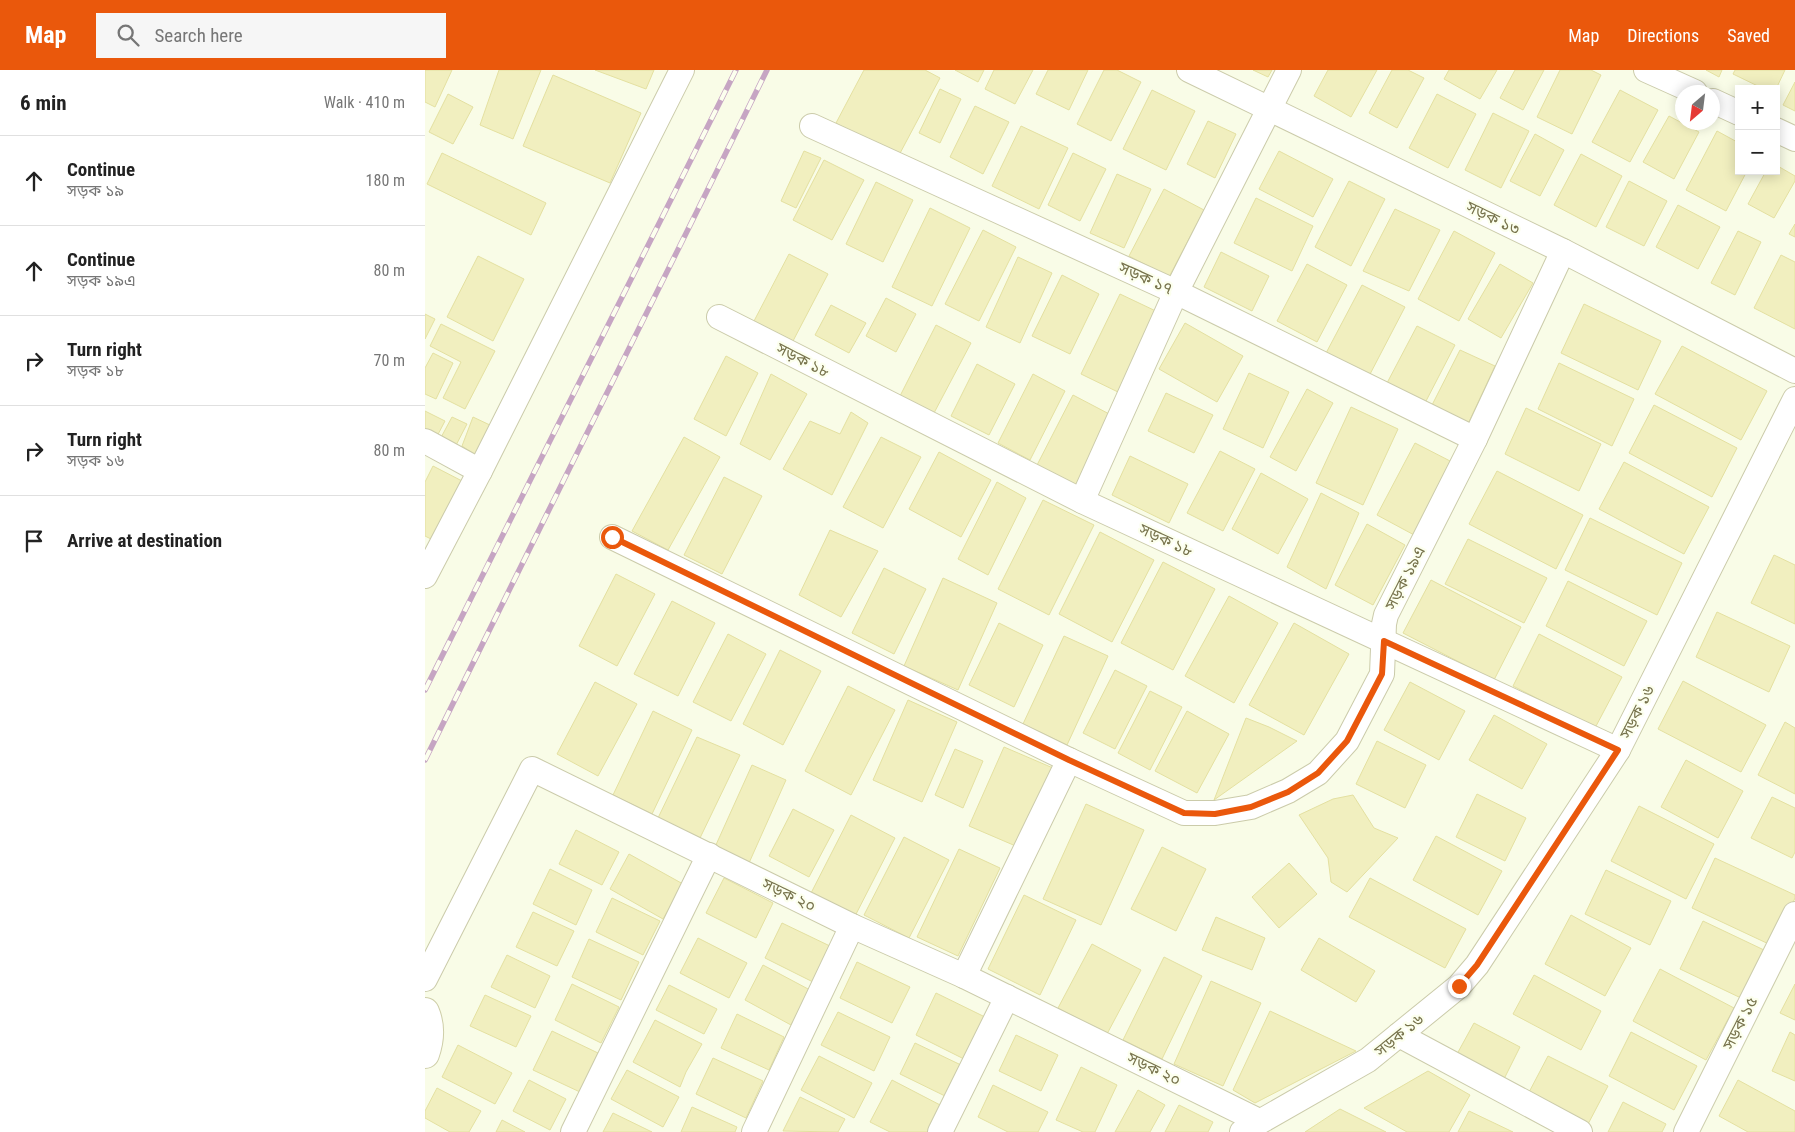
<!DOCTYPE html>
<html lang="en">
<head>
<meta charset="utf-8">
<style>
	:root { --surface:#fff; --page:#f6f6f6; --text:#222; --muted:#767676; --line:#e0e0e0; --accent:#ea580c }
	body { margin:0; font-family:"Roboto Condensed","Noto Sans Bengali",sans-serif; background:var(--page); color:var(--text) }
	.controls { position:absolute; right:15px; top:15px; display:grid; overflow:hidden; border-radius:0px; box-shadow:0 2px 12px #0003 }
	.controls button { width:45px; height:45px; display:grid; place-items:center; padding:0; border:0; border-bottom:1px solid var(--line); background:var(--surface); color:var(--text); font:25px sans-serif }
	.compass { position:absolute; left:1250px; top:15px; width:45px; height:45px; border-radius:50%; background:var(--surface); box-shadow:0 2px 12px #0003; rotate:208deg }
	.stop { position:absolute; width:15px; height:15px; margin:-11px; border:4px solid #ea580c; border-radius:50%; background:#fff }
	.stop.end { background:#ea580c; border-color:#fff; box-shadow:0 1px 5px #0008 }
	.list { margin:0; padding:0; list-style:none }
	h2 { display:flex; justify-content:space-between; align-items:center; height:65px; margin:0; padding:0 20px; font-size:21px }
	h2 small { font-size:16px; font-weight:400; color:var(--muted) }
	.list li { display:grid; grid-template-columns:32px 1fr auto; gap:15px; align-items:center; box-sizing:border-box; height:90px; padding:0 20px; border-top:1px solid var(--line) }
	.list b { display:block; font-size:19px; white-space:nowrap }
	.list p { margin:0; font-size:16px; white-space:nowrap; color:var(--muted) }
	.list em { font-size:16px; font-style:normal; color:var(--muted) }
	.icon { flex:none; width:28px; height:28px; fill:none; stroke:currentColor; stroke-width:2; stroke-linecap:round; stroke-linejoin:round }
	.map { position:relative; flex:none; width:1370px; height:1062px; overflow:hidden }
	header { display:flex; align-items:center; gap:30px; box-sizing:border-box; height:70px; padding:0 25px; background:var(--accent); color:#fff }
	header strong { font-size:24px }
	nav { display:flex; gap:28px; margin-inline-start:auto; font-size:18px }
	.search { width:350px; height:45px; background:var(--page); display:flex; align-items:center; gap:12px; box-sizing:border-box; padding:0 18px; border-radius:0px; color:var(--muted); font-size:19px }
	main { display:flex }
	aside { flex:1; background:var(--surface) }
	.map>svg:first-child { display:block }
</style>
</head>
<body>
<header>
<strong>Map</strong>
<div class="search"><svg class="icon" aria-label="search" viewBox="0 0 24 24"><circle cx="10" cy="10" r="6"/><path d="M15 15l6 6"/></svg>Search here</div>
<nav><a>Map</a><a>Directions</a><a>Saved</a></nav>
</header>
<main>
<aside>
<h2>6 min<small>Walk · 410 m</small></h2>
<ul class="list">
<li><svg class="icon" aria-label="ahead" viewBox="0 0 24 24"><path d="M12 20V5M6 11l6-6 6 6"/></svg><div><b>Continue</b><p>সড়ক ১৯</p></div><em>180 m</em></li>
<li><svg class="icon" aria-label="ahead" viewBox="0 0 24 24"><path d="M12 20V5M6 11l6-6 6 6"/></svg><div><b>Continue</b><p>সড়ক ১৯এ</p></div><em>80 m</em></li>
<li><svg class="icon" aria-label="right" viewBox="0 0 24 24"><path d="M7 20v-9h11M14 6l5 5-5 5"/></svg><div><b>Turn right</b><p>সড়ক ১৮</p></div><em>70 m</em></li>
<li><svg class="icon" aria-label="right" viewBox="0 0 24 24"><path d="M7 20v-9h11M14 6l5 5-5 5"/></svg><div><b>Turn right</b><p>সড়ক ১৬</p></div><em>80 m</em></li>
<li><svg class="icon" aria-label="arrive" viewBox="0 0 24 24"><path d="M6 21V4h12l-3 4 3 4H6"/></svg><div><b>Arrive at destination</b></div></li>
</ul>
</aside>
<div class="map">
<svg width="1370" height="1062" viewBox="0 0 1370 1062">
	<rect width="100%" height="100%" fill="#f9fce7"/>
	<g fill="#f1efbf" stroke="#e4e0a0">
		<polygon points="0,0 27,0 10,37 0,32"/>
		<polygon points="74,0 116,0 88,69 55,55"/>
		<polygon points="170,0 229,0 221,19"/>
		<polygon points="439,0 500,0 515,8 473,87 411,53"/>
		<polygon points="530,0 559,0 553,12"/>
		<polygon points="569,0 608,0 590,34 560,19"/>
		<polygon points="623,0 663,0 644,40 611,24"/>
		<polygon points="679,0 692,0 716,12 686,71 652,54"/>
		<polygon points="828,0 847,0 843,7"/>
		<polygon points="903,0 952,0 926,47 889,26"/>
		<polygon points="967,0 983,0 999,8 972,58 944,43"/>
		<polygon points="1024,0 1072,0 1055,29 1019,9"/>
		<polygon points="1090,0 1119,0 1098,40 1075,28"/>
		<polygon points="1135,0 1166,0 1176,5 1147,64 1112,47"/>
		<polygon points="1281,0 1297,0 1294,7"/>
		<polygon points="1310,0 1360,0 1351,19 1339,19 1308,4"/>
		<polygon points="128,5 216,43 185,113 98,76"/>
		<polygon points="1370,12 1370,41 1358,35"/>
		<polygon points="515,19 536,29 515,73 494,63"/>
		<polygon points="727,20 770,41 741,100 698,79"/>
		<polygon points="1195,20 1233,40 1205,92 1167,72"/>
		<polygon points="23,24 48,37 28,74 4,62"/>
		<polygon points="1012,24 1051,44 1023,98 984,78"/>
		<polygon points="550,36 584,52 558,104 525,87"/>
		<polygon points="1068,43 1104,61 1076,118 1040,100"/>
		<polygon points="1244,46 1274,62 1249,109 1218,92"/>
		<polygon points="783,51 811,64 790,108 762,94"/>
		<polygon points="596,56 643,78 614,139 567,116"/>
		<polygon points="1292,61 1314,73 1314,101 1322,101 1301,141 1261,120"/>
		<polygon points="1110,64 1139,80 1115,126 1085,111"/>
		<polygon points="379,81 396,88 371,138 356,131"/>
		<polygon points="854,81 908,109 888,147 834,119"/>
		<polygon points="17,83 121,133 106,165 2,114"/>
		<polygon points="648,83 681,99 655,151 623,135"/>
		<polygon points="1156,84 1197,106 1171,157 1129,135"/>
		<polygon points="399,90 439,110 407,170 368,150"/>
		<polygon points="1351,95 1370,106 1370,111 1349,148 1323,134 1341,101 1351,101"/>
		<polygon points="692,104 726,119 699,178 665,163"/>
		<polygon points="924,111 960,129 926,196 890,177"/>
		<polygon points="1204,111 1242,131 1219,176 1181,157"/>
		<polygon points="451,112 488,130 458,192 421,174"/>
		<polygon points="739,119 779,140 744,207 704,186"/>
		<polygon points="831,128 888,156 867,201 809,173"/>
		<polygon points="1253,135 1295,157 1273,199 1231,177"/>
		<polygon points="505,138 545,158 507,236 467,217"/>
		<polygon points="970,139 1015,160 984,221 938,201"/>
		<polygon points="1370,154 1370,167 1364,164"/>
		<polygon points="558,160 591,177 554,251 520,234"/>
		<polygon points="1029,161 1070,183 1034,251 993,229"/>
		<polygon points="1313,161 1336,172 1310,225 1286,213"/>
		<polygon points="796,182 844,206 827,241 779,217"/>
		<polygon points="364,184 403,204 368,271 329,251"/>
		<polygon points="1356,185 1370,192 1370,259 1329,238"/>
		<polygon points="53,186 99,209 68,271 22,247"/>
		<polygon points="593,187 627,203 595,273 561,257"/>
		<polygon points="882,194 922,215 892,272 852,251"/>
		<polygon points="1075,194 1108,213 1076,268 1043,249"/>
		<polygon points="637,205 674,224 645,284 607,266"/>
		<polygon points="937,215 980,237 943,308 900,285"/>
		<polygon points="695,224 735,243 695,323 656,304"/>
		<polygon points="461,228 491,244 471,282 441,266"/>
		<polygon points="1159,234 1236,271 1213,320 1136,283"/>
		<polygon points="406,235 441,253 424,283 390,265"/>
		<polygon points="0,244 10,249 0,269"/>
		<polygon points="760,253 818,286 792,332 734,299"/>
		<polygon points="16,254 70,281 40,339 18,328 36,292 5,276"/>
		<polygon points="511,255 546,273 509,343 475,326"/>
		<polygon points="992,256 1030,275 1000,333 962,313"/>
		<polygon points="1257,276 1342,321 1316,370 1230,324"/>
		<polygon points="1035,280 1070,296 1042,356 1006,337"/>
		<polygon points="8,283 28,293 11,329 0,324 0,298"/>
		<polygon points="301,286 333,303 301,366 269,349"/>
		<polygon points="1134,293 1209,329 1187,376 1113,339"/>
		<polygon points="552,294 590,314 564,365 526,346"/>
		<polygon points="824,303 864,322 838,378 798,359"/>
		<polygon points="346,304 382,324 345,390 315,374"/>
		<polygon points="608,304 640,321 605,390 573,373"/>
		<polygon points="882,319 908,333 871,401 845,387"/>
		<polygon points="741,323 788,345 769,383 723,361"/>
		<polygon points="648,325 688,346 651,418 611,397"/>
		<polygon points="1229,335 1312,378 1287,427 1204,383"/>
		<polygon points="926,337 973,359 938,435 891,413"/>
		<polygon points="1101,338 1176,374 1154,421 1080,384"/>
		<polygon points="0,341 20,351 9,372 0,367"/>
		<polygon points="426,342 443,353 407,425 358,399 385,351 415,364"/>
		<polygon points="27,347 42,354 28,381 13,373"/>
		<polygon points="48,347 67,356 52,386 37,376"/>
		<polygon points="259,367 295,387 243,480 207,461"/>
		<polygon points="456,367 496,387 458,458 418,437"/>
		<polygon points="990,373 1029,393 991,466 952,445"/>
		<polygon points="795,381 830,399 798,461 762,443"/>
		<polygon points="514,382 566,410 536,467 484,439"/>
		<polygon points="705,386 763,414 744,453 687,425"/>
		<polygon points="1199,392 1284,437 1259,484 1174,439"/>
		<polygon points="8,396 39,412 10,471 0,466 0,412"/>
		<polygon points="1072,401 1158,445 1131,499 1044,454"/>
		<polygon points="836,403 883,429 853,484 807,459"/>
		<polygon points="299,407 337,426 297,504 259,485"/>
		<polygon points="572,412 601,428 563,505 533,489"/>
		<polygon points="896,423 934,443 901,519 862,497"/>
		<polygon points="618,430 669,455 624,545 573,519"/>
		<polygon points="1165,448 1257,493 1232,545 1140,500"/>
		<polygon points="942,454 980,475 948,535 910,515"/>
		<polygon points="405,460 453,481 416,547 374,525"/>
		<polygon points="675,462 729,490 687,572 634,544"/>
		<polygon points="1043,469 1122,508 1099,553 1020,514"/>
		<polygon points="1349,485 1370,495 1370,554 1326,533"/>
		<polygon points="738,492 790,519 748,600 696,573"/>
		<polygon points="459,498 501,519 469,584 427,563"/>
		<polygon points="191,504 230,524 192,596 154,576"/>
		<polygon points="518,508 572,533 533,620 479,596"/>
		<polygon points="1006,510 1096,557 1069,610 978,563"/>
		<polygon points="1143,511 1222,551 1199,596 1121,556"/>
		<polygon points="804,526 853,553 809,633 760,606"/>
		<polygon points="247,531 290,553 253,626 209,604"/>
		<polygon points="1292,542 1365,576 1344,622 1271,587"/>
		<polygon points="574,553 618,575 589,637 544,615"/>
		<polygon points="869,553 924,584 879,665 824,635"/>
		<polygon points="303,564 341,584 306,651 268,632"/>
		<polygon points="1114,564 1197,607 1170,658 1088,616"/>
		<polygon points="639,566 683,586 642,675 598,654"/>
		<polygon points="355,580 396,601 358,675 318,654"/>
		<polygon points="690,600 722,616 690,679 658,663"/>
		<polygon points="1258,611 1341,655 1316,702 1233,659"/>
		<polygon points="170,612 212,634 173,706 132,684"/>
		<polygon points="985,612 1040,641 1014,690 959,660"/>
		<polygon points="423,616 470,640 426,725 380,701"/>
		<polygon points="725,621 757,637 725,700 693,683"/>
		<polygon points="483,630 532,652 497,732 448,710"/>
		<polygon points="228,641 267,660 227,744 188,725"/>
		<polygon points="762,641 804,664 772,723 730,701"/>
		<polygon points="1069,645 1122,674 1097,719 1044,690"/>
		<polygon points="821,648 844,657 872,671 789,730"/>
		<polygon points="1360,652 1370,658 1370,724 1333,705"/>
		<polygon points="272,667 315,685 275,768 233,748"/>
		<polygon points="952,671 1001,695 980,738 931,714"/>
		<polygon points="579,677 628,698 593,777 544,756"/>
		<polygon points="530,679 558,691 538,738 510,725"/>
		<polygon points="1261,690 1318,721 1293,768 1236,737"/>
		<polygon points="327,695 361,710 324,793 290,777"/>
		<polygon points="1052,724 1101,748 1080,791 1031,767"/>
		<polygon points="928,725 949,758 973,768 922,822 906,812 903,788 874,745 908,729"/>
		<polygon points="1347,727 1370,738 1370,782 1367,788 1326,768"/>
		<polygon points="661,734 719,760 676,855 618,829"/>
		<polygon points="1214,736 1289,774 1261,829 1186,791"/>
		<polygon points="368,739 409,760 384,807 344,786"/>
		<polygon points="426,745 470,768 428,850 384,827"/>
		<polygon points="151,760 194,782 177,815 134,794"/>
		<polygon points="1011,766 1077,801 1053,845 988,810"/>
		<polygon points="479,767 524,790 484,868 439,845"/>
		<polygon points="737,777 781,799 751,861 706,839"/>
		<polygon points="534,779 575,798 533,886 492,867"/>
		<polygon points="204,784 258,814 238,849 185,819"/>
		<polygon points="1290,788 1370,825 1370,828 1348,876 1267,838"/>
		<polygon points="864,793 892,824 854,858 827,827"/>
		<polygon points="125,799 167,820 151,855 108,834"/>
		<polygon points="1181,800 1246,831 1225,875 1160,844"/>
		<polygon points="299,808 348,833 331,868 281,843"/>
		<polygon points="945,808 1041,859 1020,898 924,847"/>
		<polygon points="599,825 651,850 615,925 563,899"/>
		<polygon points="187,828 235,851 218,885 171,862"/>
		<polygon points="108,842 149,861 132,896 91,877"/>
		<polygon points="1146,845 1206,878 1180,926 1120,894"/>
		<polygon points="791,847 840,868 827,900 777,880"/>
		<polygon points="1278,851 1339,880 1316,928 1255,899"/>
		<polygon points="357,853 407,877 390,913 340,888"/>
		<polygon points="273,868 322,893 304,928 255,903"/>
		<polygon points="894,868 950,901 931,932 876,900"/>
		<polygon points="164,869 214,892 196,930 147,907"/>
		<polygon points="667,874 716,900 682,964 633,938"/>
		<polygon points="82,885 125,906 110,938 66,917"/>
		<polygon points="739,887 777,906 737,989 698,970"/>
		<polygon points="432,892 485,917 467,953 415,928"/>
		<polygon points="338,895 385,920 366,955 320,930"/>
		<polygon points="1235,899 1309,938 1281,990 1208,951"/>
		<polygon points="1109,905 1176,941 1156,980 1088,944"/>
		<polygon points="786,911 836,933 798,1016 749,994"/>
		<polygon points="147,914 194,937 176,973 130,950"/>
		<polygon points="1370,914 1370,950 1355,943"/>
		<polygon points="244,915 292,939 279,964 231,940"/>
		<polygon points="511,923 560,947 539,989 491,965"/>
		<polygon points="60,925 106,946 91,977 45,956"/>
		<polygon points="845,941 931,981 830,1033 808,1020"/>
		<polygon points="413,942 465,967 449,1001 396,975"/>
		<polygon points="312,944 359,967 344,1000 296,978"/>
		<polygon points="230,950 277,974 261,1002 255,1017 208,992"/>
		<polygon points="1049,953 1095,977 1079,1009 1032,984"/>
		<polygon points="127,961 173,983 155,1022 108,1000"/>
		<polygon points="1206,962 1272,996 1249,1040 1184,1006"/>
		<polygon points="1365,962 1370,965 1370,1011 1347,1001"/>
		<polygon points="591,965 633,985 616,1021 574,1001"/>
		<polygon points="490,973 536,995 520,1026 475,1004"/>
		<polygon points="33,975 87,1003 70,1034 17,1007"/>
		<polygon points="394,986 447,1013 429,1048 376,1020"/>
		<polygon points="1123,986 1183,1016 1162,1056 1102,1026"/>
		<polygon points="288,988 338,1011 321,1048 271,1024"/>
		<polygon points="656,997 692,1015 670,1062 658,1062 631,1050"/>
		<polygon points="202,1000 254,1027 238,1057 186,1029"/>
		<polygon points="1003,1001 1045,1025 1024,1062 982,1062 939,1038"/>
		<polygon points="104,1010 141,1029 125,1060 88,1041"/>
		<polygon points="467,1010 519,1037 505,1062 465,1062 445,1052"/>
		<polygon points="1313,1010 1370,1041 1370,1062 1323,1062 1294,1046"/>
		<polygon points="568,1015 623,1042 613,1062 583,1062 553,1047"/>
		<polygon points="12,1018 56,1041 44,1062 25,1062 0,1048 0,1041"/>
		<polygon points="713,1020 740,1035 725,1062 690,1062"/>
		<polygon points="375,1027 420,1049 413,1062 358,1061"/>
		<polygon points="1198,1032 1241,1054 1237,1062 1183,1062"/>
		<polygon points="754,1035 788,1052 783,1062 740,1062"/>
		<polygon points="267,1037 312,1057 310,1062 256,1062"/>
		<polygon points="915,1039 961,1062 880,1062"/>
		<polygon points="1044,1041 1088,1062 1033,1062"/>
		<polygon points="188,1043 227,1062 178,1062"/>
		<polygon points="77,1050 100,1062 71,1062"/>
	</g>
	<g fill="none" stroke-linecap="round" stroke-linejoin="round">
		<g stroke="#cbcbaa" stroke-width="26">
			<g id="street">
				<polyline points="764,0 1138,181 1370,301"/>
				<polyline points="1221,0 1270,22"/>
				<polyline points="1288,31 1314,43"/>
				<polyline points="387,56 751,222 1050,369"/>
				<polyline points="1351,60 1370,69"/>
				<polyline points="294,247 657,431 1193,680"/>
				<polyline points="0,371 55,401"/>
				<polyline points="657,431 751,222 864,0"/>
				<polyline points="187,467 644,690 759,743 790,743 826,737 863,721 893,703 922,671 957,604 959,554 961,545 1050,369 1138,181"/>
				<polyline points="0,506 55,401 257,0"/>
				<polyline points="539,906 644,690"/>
				<polyline points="0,909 107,699 427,856 539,906 834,1051"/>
				<polyline points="974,965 1155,1062"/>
				<polyline points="148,1062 284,785"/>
				<polyline points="329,1062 427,856"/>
				<polyline points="515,1062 582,927"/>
				<polyline points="817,1062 943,990 1034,916 1052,895 1193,680 1370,329"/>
				<polyline points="1261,1062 1370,844"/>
			</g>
		</g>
		<g stroke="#cecea8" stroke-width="30">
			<path id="secondary" d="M0,942C6,956 5,970 0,984"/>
		</g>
		<use href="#street" stroke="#fff" stroke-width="24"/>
		<use href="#secondary" stroke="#fff" stroke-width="28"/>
		<g stroke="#c6a5c3" stroke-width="5.5">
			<g id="rail">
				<polyline points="0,620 311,0"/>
				<polyline points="0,690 342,0"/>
			</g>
		</g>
		<use href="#rail" stroke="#fcffee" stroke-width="4" stroke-dasharray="11" stroke-linecap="butt"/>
	</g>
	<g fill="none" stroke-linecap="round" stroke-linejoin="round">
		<polyline stroke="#ea580c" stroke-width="6" points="187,467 644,690 759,743 790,744 826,737 863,722 893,703 922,671 957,604 959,571 1193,680 1052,895 1034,916"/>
	</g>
	<g text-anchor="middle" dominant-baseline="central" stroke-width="4.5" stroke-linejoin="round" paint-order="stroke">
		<g font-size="16" fill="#76724b" stroke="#fcffee">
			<text transform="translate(1068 148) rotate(26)">সড়ক ১৩</text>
			<text transform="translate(721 208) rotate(24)">সড়ক ১৭</text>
			<text transform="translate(378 290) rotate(27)">সড়ক ১৮</text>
			<text transform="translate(741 470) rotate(25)">সড়ক ১৮</text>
			<text transform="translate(980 508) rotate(-63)">সড়ক ১৯এ</text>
			<text transform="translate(1212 642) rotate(-63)">সড়ক ১৬</text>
			<text transform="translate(364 825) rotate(26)">সড়ক ২০</text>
			<text transform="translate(1315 953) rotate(-63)">সড়ক ১৫</text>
			<text transform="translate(974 965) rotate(-39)">সড়ক ১৬</text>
			<text transform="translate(729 999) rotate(26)">সড়ক ২০</text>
		</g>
	</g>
</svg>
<div class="controls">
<button>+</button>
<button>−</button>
</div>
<svg class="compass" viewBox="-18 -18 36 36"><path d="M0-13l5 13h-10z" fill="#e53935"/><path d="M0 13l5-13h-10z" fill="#767676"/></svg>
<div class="stop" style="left:187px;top:467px"></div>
<div class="stop end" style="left:1034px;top:916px"></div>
</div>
</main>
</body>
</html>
